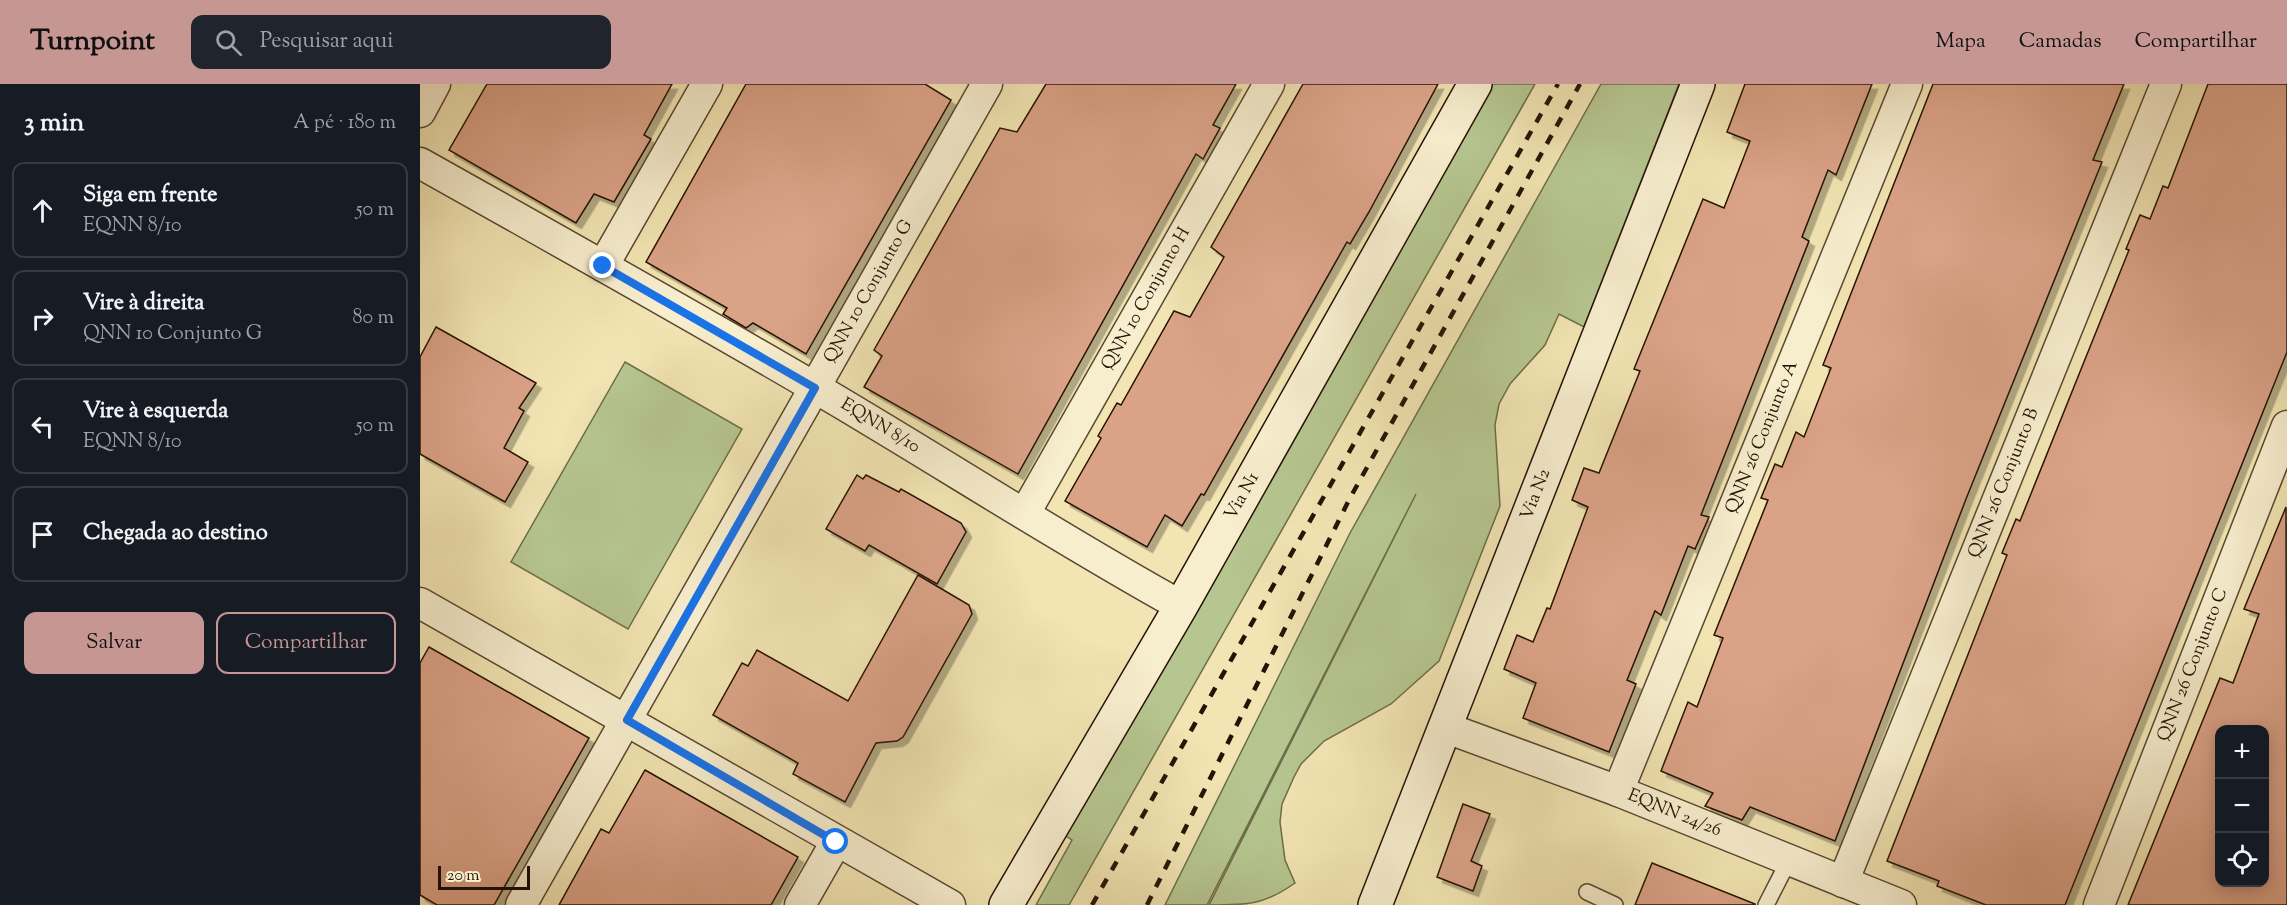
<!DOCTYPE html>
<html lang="pt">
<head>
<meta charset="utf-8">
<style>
	:root { --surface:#171b24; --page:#20242c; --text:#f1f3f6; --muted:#9ea1a6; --line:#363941; --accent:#c59692 }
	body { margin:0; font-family:"Sorts Mill Goudy",serif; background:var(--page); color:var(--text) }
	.controls { position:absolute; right:18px; bottom:18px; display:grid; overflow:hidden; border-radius:12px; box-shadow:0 3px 15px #0003 }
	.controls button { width:54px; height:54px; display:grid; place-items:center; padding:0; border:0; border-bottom:2px solid var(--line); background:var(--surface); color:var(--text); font:30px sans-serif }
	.scale { position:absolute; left:18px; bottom:15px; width:92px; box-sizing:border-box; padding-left:6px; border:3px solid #261205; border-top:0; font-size:16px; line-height:21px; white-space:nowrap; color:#261205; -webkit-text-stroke:4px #f7eece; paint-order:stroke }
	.stop { position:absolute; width:18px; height:18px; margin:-14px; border:4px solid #1a73e8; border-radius:50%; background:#fff }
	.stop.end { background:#1a73e8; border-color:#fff; box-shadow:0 2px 6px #0008 }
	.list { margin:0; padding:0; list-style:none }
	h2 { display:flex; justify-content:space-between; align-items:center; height:78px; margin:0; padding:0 24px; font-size:26px }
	h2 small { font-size:20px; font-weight:400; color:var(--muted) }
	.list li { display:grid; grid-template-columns:39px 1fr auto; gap:18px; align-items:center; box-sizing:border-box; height:96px; margin:0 12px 12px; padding:0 12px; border:2px solid var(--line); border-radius:12px }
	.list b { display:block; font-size:22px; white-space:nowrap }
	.list p { margin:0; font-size:20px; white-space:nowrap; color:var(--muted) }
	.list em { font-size:20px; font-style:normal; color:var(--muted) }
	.actions { display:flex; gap:12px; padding:18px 24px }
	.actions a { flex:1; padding:14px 0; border:2px solid var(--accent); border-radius:12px; text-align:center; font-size:21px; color:var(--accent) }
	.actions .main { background:var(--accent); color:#111 }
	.icon { flex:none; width:33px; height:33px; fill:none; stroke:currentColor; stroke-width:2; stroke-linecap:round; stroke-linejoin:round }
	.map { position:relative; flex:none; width:1867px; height:821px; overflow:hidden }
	header { display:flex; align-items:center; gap:36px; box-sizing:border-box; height:84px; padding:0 30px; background:var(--accent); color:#111 }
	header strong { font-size:28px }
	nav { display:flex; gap:33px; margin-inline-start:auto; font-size:21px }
	.search { width:420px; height:54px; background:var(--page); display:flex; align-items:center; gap:15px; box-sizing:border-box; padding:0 21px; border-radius:12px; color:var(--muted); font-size:22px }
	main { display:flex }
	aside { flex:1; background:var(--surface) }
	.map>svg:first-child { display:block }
</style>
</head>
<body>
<header>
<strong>Turnpoint</strong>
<div class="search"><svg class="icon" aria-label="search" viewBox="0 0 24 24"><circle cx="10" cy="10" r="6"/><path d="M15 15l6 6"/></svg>Pesquisar aqui</div>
<nav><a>Mapa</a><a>Camadas</a><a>Compartilhar</a></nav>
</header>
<main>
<aside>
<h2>3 min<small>A pé · 180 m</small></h2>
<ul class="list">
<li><svg class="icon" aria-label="ahead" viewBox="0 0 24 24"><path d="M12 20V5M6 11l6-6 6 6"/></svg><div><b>Siga em frente</b><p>EQNN 8/10</p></div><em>50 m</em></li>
<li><svg class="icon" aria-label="right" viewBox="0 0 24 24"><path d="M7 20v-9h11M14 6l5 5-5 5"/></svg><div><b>Vire à direita</b><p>QNN 10 Conjunto G</p></div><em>80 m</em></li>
<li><svg class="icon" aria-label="left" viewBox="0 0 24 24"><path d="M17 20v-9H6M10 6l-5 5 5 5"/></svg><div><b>Vire à esquerda</b><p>EQNN 8/10</p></div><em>50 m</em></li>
<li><svg class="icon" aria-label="arrive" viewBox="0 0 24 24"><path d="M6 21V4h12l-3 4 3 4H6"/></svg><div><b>Chegada ao destino</b></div></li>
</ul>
<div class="actions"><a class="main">Salvar</a><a>Compartilhar</a></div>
</aside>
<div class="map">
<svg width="1867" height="821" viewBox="0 0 1867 821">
	<defs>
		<filter id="shadow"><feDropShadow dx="5.5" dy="5.5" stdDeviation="0" flood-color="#0004"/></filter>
	</defs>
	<rect width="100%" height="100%" fill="#f2e5b3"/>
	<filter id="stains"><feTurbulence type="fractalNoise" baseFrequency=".00333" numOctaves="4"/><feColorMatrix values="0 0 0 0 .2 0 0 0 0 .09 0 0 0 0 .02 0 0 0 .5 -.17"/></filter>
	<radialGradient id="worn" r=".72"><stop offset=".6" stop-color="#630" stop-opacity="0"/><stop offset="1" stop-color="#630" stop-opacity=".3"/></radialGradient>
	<g fill="#b6c690" stroke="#6e6c4a" stroke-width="1.5">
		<polygon points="1073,0 1115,0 649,821 616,821 652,756 646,752"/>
		<path d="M1181,0H1259L1164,243L1139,230L1125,261L1090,300L1079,320L1075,341L1080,422L1019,577L971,620L904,657L881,680L874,693L862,720L860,738L865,776L875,799C844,821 828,821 789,821L996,410L787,821H745L930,449Z"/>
		<polygon points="205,278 322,345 208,545 91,478"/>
	</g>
	<g fill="#daa287" stroke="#261205" stroke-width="1.5" fill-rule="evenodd" filter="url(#shadow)">
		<polygon points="67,0 252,0 224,51 231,55 194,118 174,110 156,139 29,66"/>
		<polygon points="326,0 505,0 531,16 386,270 333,239 326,244 303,230 307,224 226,178"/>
		<polygon points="626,0 816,0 793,41 800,44 783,75 776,70 598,390 444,303 462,272 454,266 580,44 597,48"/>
		<polygon points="883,0 1018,0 949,128 930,160 927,158 784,411 781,410 762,442 745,431 727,463 645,417 681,354 678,352 697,319 701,321 754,227 770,233 804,173 791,163"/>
		<polygon points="1325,0 1452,0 1416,91 1408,86 1382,153 1389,157 1281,431 1289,433 1275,465 1268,462 1241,531 1235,527 1207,596 1216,600 1189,668 1103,634 1116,599 1084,585 1097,551 1113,558 1127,524 1130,525 1168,423 1152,416 1164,384 1179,389 1220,287 1214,285 1283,115 1304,124 1330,57 1307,48"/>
		<polygon points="1513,0 1704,0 1673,76 1682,78 1546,415 1415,757 1330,723 1322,736 1285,722 1293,709 1241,687 1268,618 1277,623 1303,554 1294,551 1348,416 1341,414 1355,380 1362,383 1376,348 1384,353 1411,284 1403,281"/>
		<polygon points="1788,0 1867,0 1867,268 1645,821 1566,821 1517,802 1519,797 1467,777 1587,471 1582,469 1596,435 1600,437 1709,166 1706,165 1720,131 1730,135 1743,102 1748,104"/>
		<polygon points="16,243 116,299 99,324 104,327 84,364 108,378 85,418 0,370 0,273"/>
		<polygon points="437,391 443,395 446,391 479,408 481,405 541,439 546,448 517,500 449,461 445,467 406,445"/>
		<path d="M1866,423L1867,821H1708L1800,594L1813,599L1839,530L1824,525ZM1800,645H1845V798H1800Z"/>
		<polygon points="498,491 549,521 552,530 483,653 477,657 456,659 425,718 373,690 378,679 293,631 322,579 328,582 337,566 428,617"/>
		<polygon points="9,563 169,654 74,821 17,821 0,811 0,579"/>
		<polygon points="225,686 378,773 351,821 139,821 181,745 189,749"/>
		<polygon points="1043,720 1070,730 1051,777 1062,782 1053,807 1017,793"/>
		<polygon points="1232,779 1335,820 1335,821 1215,821"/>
	</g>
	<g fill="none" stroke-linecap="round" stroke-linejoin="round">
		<g stroke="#594730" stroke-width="18">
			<g id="lane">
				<polyline points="1167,808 1195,821"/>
				<polyline points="1346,821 1369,776"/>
			</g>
		</g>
		<g stroke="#594730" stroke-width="33">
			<g id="street">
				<polyline points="0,28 15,0"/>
				<path id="s1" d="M0,79C132,153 264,227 394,303C517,375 636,453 761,522"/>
				<polyline points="183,182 287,0"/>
				<path id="s2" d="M605,429L849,0"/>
				<polyline points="0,519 530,821"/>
				<path id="s3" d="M1024,643L1198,707L1481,821"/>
				<path id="s4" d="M1198,707L1487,0"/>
				<path id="s5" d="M1423,798L1746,0"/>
				<path id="s6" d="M101,821L567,0"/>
				<polyline points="380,821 416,758"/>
				<path id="s7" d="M1679,821L1867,342"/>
			</g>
		</g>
		<g stroke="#261205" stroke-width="36">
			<g id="secondary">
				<path id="s8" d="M586,821L761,522L1055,0"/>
				<path id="s9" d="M955,821L1278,0"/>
			</g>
		</g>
		<use href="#lane" stroke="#f7eece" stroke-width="15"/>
		<use href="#street" stroke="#f7eece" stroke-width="30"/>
		<use href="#secondary" stroke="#f7eece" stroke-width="33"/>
		<g stroke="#261205" stroke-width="4.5" stroke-dasharray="10 10" stroke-linecap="butt">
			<polyline points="672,821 1138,0"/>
			<polyline points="727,821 930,414 1160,0"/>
		</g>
	</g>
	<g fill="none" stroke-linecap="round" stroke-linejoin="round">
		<polyline stroke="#1a73e8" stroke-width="8" points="183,182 395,304 207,636 416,758"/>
	</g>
	<g text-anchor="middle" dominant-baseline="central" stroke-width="4.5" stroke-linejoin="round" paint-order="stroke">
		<g font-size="18" fill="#261205" stroke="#f7eece">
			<text stroke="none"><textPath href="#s6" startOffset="705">QNN 10 Conjunto G</textPath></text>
			<text stroke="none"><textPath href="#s2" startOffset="246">QNN 10 Conjunto H</textPath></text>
			<text stroke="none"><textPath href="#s1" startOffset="530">EQNN 8/10</textPath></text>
			<text stroke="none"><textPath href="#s4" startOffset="382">QNN 26 Conjunto A</textPath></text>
			<text stroke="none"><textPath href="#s5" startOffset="430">QNN 26 Conjunto B</textPath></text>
			<text stroke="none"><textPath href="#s9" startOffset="441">Via N2</textPath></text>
			<text stroke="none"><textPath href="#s8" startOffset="472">Via N1</textPath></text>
			<text stroke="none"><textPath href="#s7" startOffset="258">QNN 26 Conjunto C</textPath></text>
			<text stroke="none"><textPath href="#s3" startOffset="246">EQNN 24/26</textPath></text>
		</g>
	</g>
	<rect width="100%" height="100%" filter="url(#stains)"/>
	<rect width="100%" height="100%" fill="url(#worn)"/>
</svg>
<div class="controls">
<button>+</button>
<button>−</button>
<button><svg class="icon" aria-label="locate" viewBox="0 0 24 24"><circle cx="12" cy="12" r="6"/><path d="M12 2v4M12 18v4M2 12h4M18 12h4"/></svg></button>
</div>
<div class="scale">20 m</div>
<div class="stop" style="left:416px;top:758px"></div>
<div class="stop end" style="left:183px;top:182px"></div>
</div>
</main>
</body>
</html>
